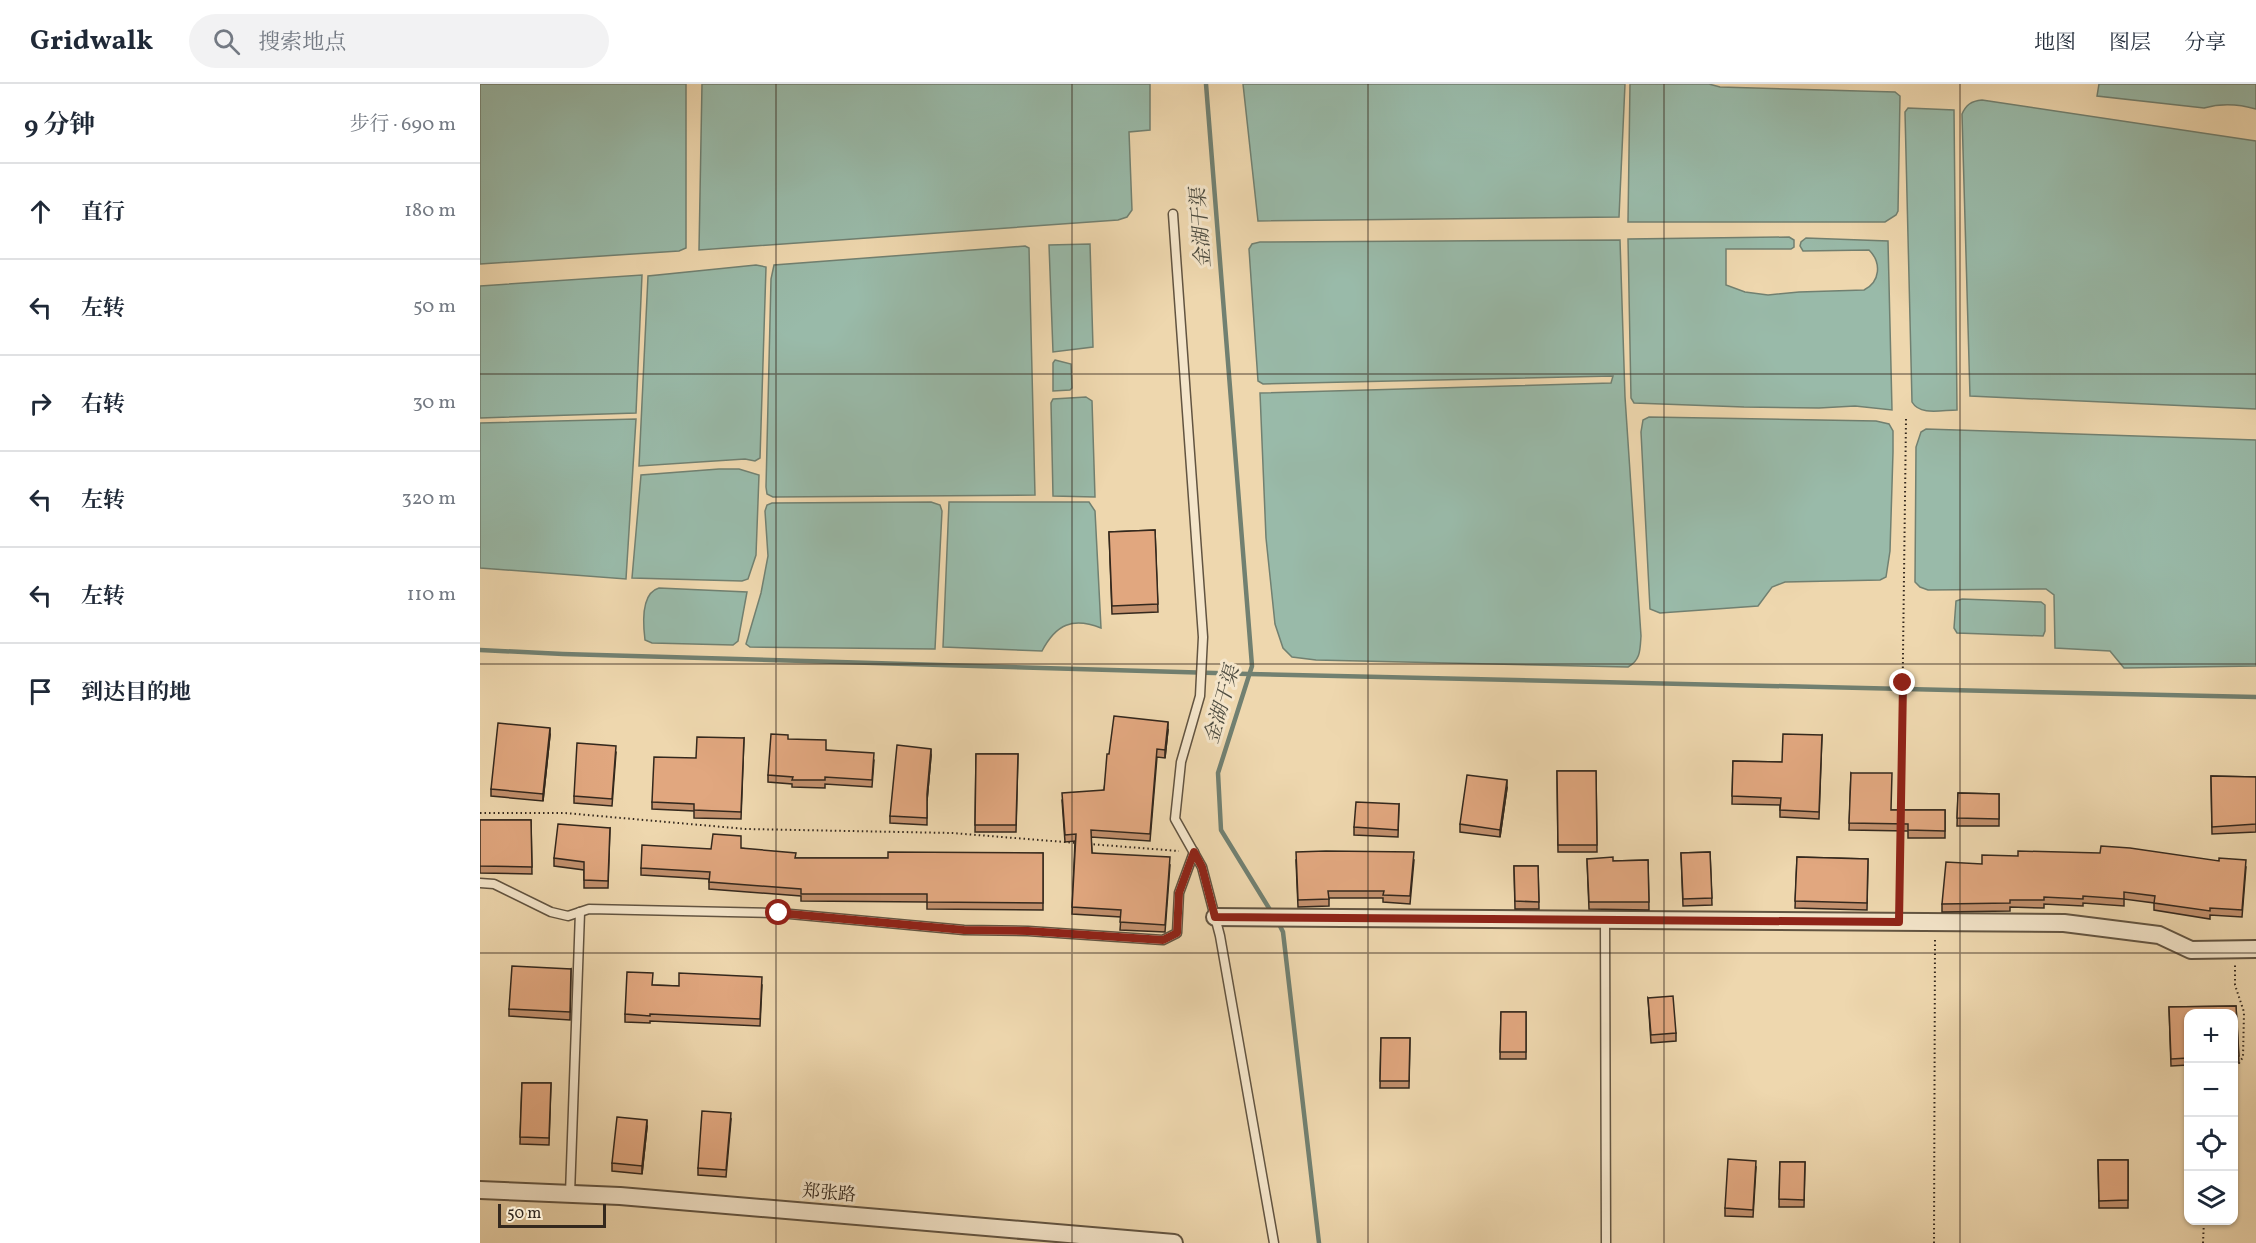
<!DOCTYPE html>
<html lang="zh">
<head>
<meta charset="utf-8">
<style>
	:root { --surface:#fff; --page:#f2f2f3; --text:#1f2937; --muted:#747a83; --line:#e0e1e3 }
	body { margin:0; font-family:Vollkorn,"Noto Serif SC",serif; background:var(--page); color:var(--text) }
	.controls { position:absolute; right:18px; bottom:18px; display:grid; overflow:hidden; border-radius:12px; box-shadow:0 2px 4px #0004 }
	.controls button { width:54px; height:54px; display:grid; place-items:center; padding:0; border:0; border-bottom:2px solid var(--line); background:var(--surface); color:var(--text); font:30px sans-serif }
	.scale { position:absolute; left:18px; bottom:15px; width:108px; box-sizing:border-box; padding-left:6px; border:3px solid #34281d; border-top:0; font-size:16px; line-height:21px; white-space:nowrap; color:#34281d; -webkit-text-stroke:4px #f4e5ca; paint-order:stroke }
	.stop { position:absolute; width:18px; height:18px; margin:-14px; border:4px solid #8f2418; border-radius:50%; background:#fff }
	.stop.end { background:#8f2418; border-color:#fff; box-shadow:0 2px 6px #0008 }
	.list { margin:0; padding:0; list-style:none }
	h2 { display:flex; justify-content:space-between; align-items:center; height:78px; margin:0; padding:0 24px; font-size:26px }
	h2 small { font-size:20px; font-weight:400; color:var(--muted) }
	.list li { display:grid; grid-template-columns:39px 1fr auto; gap:18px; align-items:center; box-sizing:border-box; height:96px; padding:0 24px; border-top:2px solid var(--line) }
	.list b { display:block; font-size:22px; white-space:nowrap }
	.list em { font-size:20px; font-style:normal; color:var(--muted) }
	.icon { flex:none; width:33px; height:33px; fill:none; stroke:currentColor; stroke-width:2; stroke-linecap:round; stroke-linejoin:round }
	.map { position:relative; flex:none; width:1776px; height:1159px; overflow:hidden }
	header { display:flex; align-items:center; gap:36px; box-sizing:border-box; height:84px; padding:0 30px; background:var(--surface); border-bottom:2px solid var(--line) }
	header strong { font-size:28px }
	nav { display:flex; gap:33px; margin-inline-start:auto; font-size:21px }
	.search { width:420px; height:54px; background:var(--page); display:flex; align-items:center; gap:15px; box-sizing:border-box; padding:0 21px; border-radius:33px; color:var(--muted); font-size:22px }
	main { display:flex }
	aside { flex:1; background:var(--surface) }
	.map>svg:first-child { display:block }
</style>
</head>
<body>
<header>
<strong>Gridwalk</strong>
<div class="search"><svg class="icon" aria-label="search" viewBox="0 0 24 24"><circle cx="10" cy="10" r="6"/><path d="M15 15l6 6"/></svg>搜索地点</div>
<nav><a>地图</a><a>图层</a><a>分享</a></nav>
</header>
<main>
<aside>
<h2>9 分钟<small>步行 · 690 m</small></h2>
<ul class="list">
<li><svg class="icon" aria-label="ahead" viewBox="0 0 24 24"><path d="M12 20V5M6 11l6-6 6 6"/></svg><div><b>直行</b></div><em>180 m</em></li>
<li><svg class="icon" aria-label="left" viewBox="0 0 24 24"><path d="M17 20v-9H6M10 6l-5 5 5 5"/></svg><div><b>左转</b></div><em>50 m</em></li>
<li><svg class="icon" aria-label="right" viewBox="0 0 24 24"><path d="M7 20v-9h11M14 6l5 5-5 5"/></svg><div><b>右转</b></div><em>30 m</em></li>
<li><svg class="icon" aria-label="left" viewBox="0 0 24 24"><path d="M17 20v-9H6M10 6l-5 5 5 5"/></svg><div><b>左转</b></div><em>320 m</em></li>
<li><svg class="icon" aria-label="left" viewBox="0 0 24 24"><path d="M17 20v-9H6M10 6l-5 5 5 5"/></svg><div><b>左转</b></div><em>110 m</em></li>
<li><svg class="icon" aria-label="arrive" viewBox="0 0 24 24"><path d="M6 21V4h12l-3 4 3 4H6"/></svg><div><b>到达目的地</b></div></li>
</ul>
</aside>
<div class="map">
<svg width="1776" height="1159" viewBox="0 0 1776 1159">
	<rect width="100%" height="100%" fill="#eed7ae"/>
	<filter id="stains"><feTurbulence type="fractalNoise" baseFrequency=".00333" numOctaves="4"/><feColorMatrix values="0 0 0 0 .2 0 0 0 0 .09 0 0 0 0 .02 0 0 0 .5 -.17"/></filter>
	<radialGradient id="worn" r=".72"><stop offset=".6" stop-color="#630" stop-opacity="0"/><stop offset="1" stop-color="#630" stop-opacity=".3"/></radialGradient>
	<g fill="#99baa9" stroke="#718071" stroke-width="1.5">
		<polygon points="0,0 206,0 206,164 199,167 0,180"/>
		<polygon points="222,0 670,0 670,46 649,48 652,126 647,133 638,136 219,166"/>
		<polygon points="763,0 1145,0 1139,133 778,137"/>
		<polygon points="1150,0 1229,0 1240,3 1415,8 1420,12 1418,127 1416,131 1405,138 1148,138"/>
		<path d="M1619,0H1776V25C1759,20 1741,19 1724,24L1617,12Z"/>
		<path d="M1502,16L1776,57V325L1490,312L1482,30C1486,21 1491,17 1502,16Z"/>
		<path d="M1428,24L1474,26L1477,326C1462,326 1440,332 1432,318L1425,28Z"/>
		<path d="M1309,153L1314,156V163L1311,165H1246V201L1265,208L1288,211L1319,208L1384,206C1400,198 1402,179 1389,166L1323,167L1320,162L1321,158L1326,154L1408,157L1412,326L1375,322L1339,324L1264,323L1154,319L1151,314L1148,155Z"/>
		<path d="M1140,156L1145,313L1161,552C1160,565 1161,576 1148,583L836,576L812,573L803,564L795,540L786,454L780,309L1131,299L1133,292L783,300L778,297L769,165L772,160L780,158Z"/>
		<polygon points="610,160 613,263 573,268 569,161"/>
		<polygon points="545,162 549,164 555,411 293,413 287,410 286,403 291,195 294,181"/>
		<polygon points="276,181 286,183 280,374 275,377 265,375 159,382 168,192"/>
		<polygon points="162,191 156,329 0,334 0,202"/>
		<polygon points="575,276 591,280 592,304 590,306 573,307 573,279"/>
		<polygon points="606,313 612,317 615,413 573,412 571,319 573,315"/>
		<polygon points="1169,333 1396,337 1409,340 1413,347 1413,368 1410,467 1406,493 1400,496 1305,498 1292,503 1278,522 1180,529 1170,525 1161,348 1163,336"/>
		<polygon points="156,335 146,495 0,484 0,339"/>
		<polygon points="1446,345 1776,356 1776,582 1644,584 1630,567 1575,564 1574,511 1566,505 1448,506 1440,503 1435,498 1436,363 1441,348"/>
		<polygon points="239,385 259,385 279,391 276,471 268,495 262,497 152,494 161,391"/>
		<polygon points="451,418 460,421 462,427 455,565 270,563 266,560 281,509 288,472 285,427 287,421 292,419"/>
		<path d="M469,418H609L615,427L621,544C593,533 576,540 562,567L463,563Z"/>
		<path d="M179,504L267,508L258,557L253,561L172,559L165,556C163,540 161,509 179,504Z"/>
		<polygon points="1482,515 1561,518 1565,521 1565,547 1563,552 1477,549 1474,544 1476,517"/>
	</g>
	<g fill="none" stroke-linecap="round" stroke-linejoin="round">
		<g stroke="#718071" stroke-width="4.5">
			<polyline points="726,0 772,582 738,689 741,746 792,829"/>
			<polyline points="0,566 83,570 769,590 1776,613"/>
			<polyline points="798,838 803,848 839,1159"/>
		</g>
		<g stroke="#625441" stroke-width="11">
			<g id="lane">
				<polyline points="693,130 723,553 720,612 701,678 695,735 722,783 740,852 794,1159"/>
				<polyline points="0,799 14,800 71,828 88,832 109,825 299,829 484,846 548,847 683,856 697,849 699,809 714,768"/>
				<polyline points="1125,836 1126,1159"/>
				<polyline points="90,1110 100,828"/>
			</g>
		</g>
		<g stroke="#625441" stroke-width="20">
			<g id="street">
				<polyline points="735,833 1584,839 1679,851 1711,866 1776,865"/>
				<polyline points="0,1106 140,1112 694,1159"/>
			</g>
		</g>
		<g stroke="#34281d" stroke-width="2" stroke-dasharray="1.5 3" stroke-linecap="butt">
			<polyline points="1421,728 1426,335"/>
			<polyline points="0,729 85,729 266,745 472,749 597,759"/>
			<polyline points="609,760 699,767"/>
			<polyline points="1419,824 1420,745"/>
			<polyline points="1754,987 1763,973 1764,928 1755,901 1755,881"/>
			<polyline points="1454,1159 1455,853"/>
			<polyline points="1723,1159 1724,1136"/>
		</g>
		<use href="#lane" stroke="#f4e5ca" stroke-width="8"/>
		<use href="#street" stroke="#f4e5ca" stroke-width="16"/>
	</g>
	<g fill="#c2906d" stroke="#34281d" stroke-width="1.5">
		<polygon points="675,446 678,528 632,530 629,448"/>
		<polygon points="688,646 685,674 677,673 670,757 611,753 612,769 690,781 685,848 640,846 641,833 592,830 595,757 585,758 582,716 624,706 629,670"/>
		<polygon points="70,651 63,717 11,712 11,705"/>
		<polygon points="1342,651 1339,735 1300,733 1300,721 1252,720 1253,677 1302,678"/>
		<polygon points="264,654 261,735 214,734 214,727 172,725 172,718 216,674"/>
		<polygon points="346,666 394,676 392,703 345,700 345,704 312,703 312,700 288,698 288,691"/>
		<polygon points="136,669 132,722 94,719 94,712"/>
		<polygon points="496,670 538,670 536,748 495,748"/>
		<polygon points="451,672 447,717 447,741 410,739 410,732"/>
		<polygon points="1077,687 1116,687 1117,768 1078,768"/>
		<polygon points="1371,689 1411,726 1465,726 1465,754 1428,754 1428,747 1369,746"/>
		<polygon points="1731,692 1776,693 1776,748 1732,750"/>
		<polygon points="1027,704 1020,753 980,748 980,740"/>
		<polygon points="1478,709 1519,710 1519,742 1477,742"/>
		<polygon points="919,720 918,753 874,751 874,743"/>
		<polygon points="0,736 51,736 52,790 0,789"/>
		<polygon points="130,744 128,804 104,804 104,786 74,782 74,774"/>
		<polygon points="261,764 316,774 408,774 563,769 563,826 447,825 447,818 321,817 321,812 229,805 229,795 161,791 161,784 231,765"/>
		<polygon points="1230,768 1232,821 1203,822 1201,769"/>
		<polygon points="1317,773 1388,775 1387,826 1315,824"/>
		<polygon points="1107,775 1133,777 1168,776 1169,826 1109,825"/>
		<polygon points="816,776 934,776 930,820 903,818 903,814 849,814 849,822 818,823"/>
		<polygon points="1502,780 1766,783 1762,833 1730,831 1730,835 1674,826 1674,819 1644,815 1644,822 1603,819 1603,822 1564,820 1564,824 1530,823 1530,827 1462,828 1462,820"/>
		<polygon points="1034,782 1058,782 1059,825 1035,825"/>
		<polygon points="91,885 90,936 29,932 29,925"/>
		<polygon points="172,901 199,902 282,901 280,942 170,937 170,939 145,938 145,930"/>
		<polygon points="1168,914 1196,949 1196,957 1171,959"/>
		<polygon points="1756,922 1759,979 1754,979 1754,930 1708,930 1708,981 1691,982 1689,923"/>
		<polygon points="1021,928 1046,928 1046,975 1020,975"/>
		<polygon points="901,954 930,954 929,1004 900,1004"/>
		<polygon points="42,999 71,999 69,1061 40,1060"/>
		<polygon points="251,1036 246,1093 218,1091 218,1084"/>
		<polygon points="167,1043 162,1090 132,1087 132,1079"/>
		<polygon points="1618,1076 1648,1076 1648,1124 1619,1124"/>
		<polygon points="1300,1078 1325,1078 1324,1123 1299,1123"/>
		<polygon points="1276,1084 1273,1133 1245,1132 1245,1124"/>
	</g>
	<g fill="#9e7559" stroke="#34281d" stroke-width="1.5">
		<polygon points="688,638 688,646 685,674 685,666"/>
		<polygon points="70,644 70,651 63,717 63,710"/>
		<polygon points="451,665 451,672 447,717 447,710"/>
		<polygon points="1027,696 1027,704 1020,753 1020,746"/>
		<polygon points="167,1036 167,1043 162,1090 162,1082"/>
	</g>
	<g fill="#e1a77f" stroke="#34281d" stroke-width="1.5">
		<polygon points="675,446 678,520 632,522 629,448"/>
		<polygon points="634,632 688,638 685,666 677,665 670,750 611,746 612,769 690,773 685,841 640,838 641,826 592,823 596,750 585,751 582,709 624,706 627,670 629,670"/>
		<polygon points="18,639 70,644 63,710 11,705"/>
		<polygon points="291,650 308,651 308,655 346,656 346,666 394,669 392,696 345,693 345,696 312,696 313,693 288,691"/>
		<polygon points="1303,650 1342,651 1339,728 1300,726 1301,714 1252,712 1253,677 1302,678"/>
		<polygon points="217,653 264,654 261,728 214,726 214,720 172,718 174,673 216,674"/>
		<polygon points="97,659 136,662 132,715 94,712"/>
		<polygon points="417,661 451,665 447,710 447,734 410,732"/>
		<polygon points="496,670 538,670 536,741 495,741"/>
		<polygon points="1077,687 1116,687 1117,761 1078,761"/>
		<polygon points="1371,689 1412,689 1411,726 1465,726 1465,747 1428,746 1428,740 1369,739"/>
		<polygon points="987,691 1027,696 1020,746 980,740"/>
		<polygon points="1731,692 1776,693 1776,740 1732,743"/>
		<polygon points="1478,709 1519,710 1519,735 1477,734"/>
		<polygon points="876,718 919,720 918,746 874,743"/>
		<polygon points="0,736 51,736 52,783 0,782"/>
		<polygon points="78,740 130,744 128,797 104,796 104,778 74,774"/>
		<polygon points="233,750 261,752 261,764 316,769 315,774 408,774 408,768 563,769 563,819 447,818 447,810 321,810 321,805 229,798 230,788 161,784 162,761 231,765"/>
		<polygon points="1621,762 1650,764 1739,777 1739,774 1766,776 1762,826 1730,824 1730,827 1674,819 1675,812 1644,808 1644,815 1603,812 1603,815 1564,813 1564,816 1530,816 1530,819 1462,820 1466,778 1502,780 1502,771 1538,772 1538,767 1620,769"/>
		<polygon points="846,767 934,768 930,812 903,811 904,807 848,807 849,815 818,816 816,768"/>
		<polygon points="1230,768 1232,814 1203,815 1201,769"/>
		<polygon points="1133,773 1133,777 1168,776 1169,818 1109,818 1107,775"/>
		<polygon points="1317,773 1388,775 1387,819 1315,817"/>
		<polygon points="1034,782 1058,782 1059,818 1035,817"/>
		<polygon points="32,882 91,885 90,928 29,925"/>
		<polygon points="147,888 173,889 172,901 199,902 199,889 282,893 280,935 170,930 170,932 145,930"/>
		<polygon points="1193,912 1196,949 1171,951 1168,914"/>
		<polygon points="1756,922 1759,972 1754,972 1754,930 1708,930 1708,974 1691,975 1689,923"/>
		<polygon points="1021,928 1046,928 1046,968 1020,968"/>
		<polygon points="901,954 930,954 929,997 900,997"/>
		<polygon points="42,999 71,999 69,1054 40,1053"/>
		<polygon points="222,1027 251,1029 246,1086 218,1084"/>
		<polygon points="137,1033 167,1036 162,1082 132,1079"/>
		<polygon points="1248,1075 1276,1077 1273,1126 1245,1124"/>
		<polygon points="1618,1076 1648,1076 1648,1116 1619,1117"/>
		<polygon points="1300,1078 1325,1078 1324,1116 1299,1115"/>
	</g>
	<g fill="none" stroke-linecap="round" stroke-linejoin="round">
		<polyline stroke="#8f2418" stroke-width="8" points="299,829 484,846 548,847 683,856 697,849 699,809 714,768 722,783 735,833 1419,838 1423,599"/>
	</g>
	<path fill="none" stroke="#34281d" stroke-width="1.5" stroke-opacity="0.55" d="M296,0V1159M592,0V1159M888,0V1159M1184,0V1159M1480,0V1159M0,290H1776M0,580H1776M0,869H1776"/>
	<g text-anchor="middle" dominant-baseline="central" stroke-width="6" stroke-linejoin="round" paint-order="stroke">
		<g font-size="18" fill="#34281d" stroke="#f4e5ca">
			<text transform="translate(349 1110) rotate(5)">郑张路</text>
		</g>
		<g font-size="20" font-style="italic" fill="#4d4c40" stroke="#f4e5ca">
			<text transform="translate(722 144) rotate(-94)">金湖干渠</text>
			<text transform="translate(743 621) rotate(-74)">金湖干渠</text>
		</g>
	</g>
	<rect width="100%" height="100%" filter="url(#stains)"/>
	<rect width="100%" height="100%" fill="url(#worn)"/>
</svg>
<div class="controls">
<button>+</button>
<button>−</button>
<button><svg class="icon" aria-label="locate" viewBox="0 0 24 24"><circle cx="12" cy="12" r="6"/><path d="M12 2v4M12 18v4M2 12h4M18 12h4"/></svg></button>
<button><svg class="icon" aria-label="layers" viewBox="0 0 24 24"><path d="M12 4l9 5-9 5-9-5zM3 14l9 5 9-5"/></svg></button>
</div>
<div class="scale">50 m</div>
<div class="stop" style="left:299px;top:829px"></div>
<div class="stop end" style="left:1423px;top:599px"></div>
</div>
</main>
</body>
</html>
